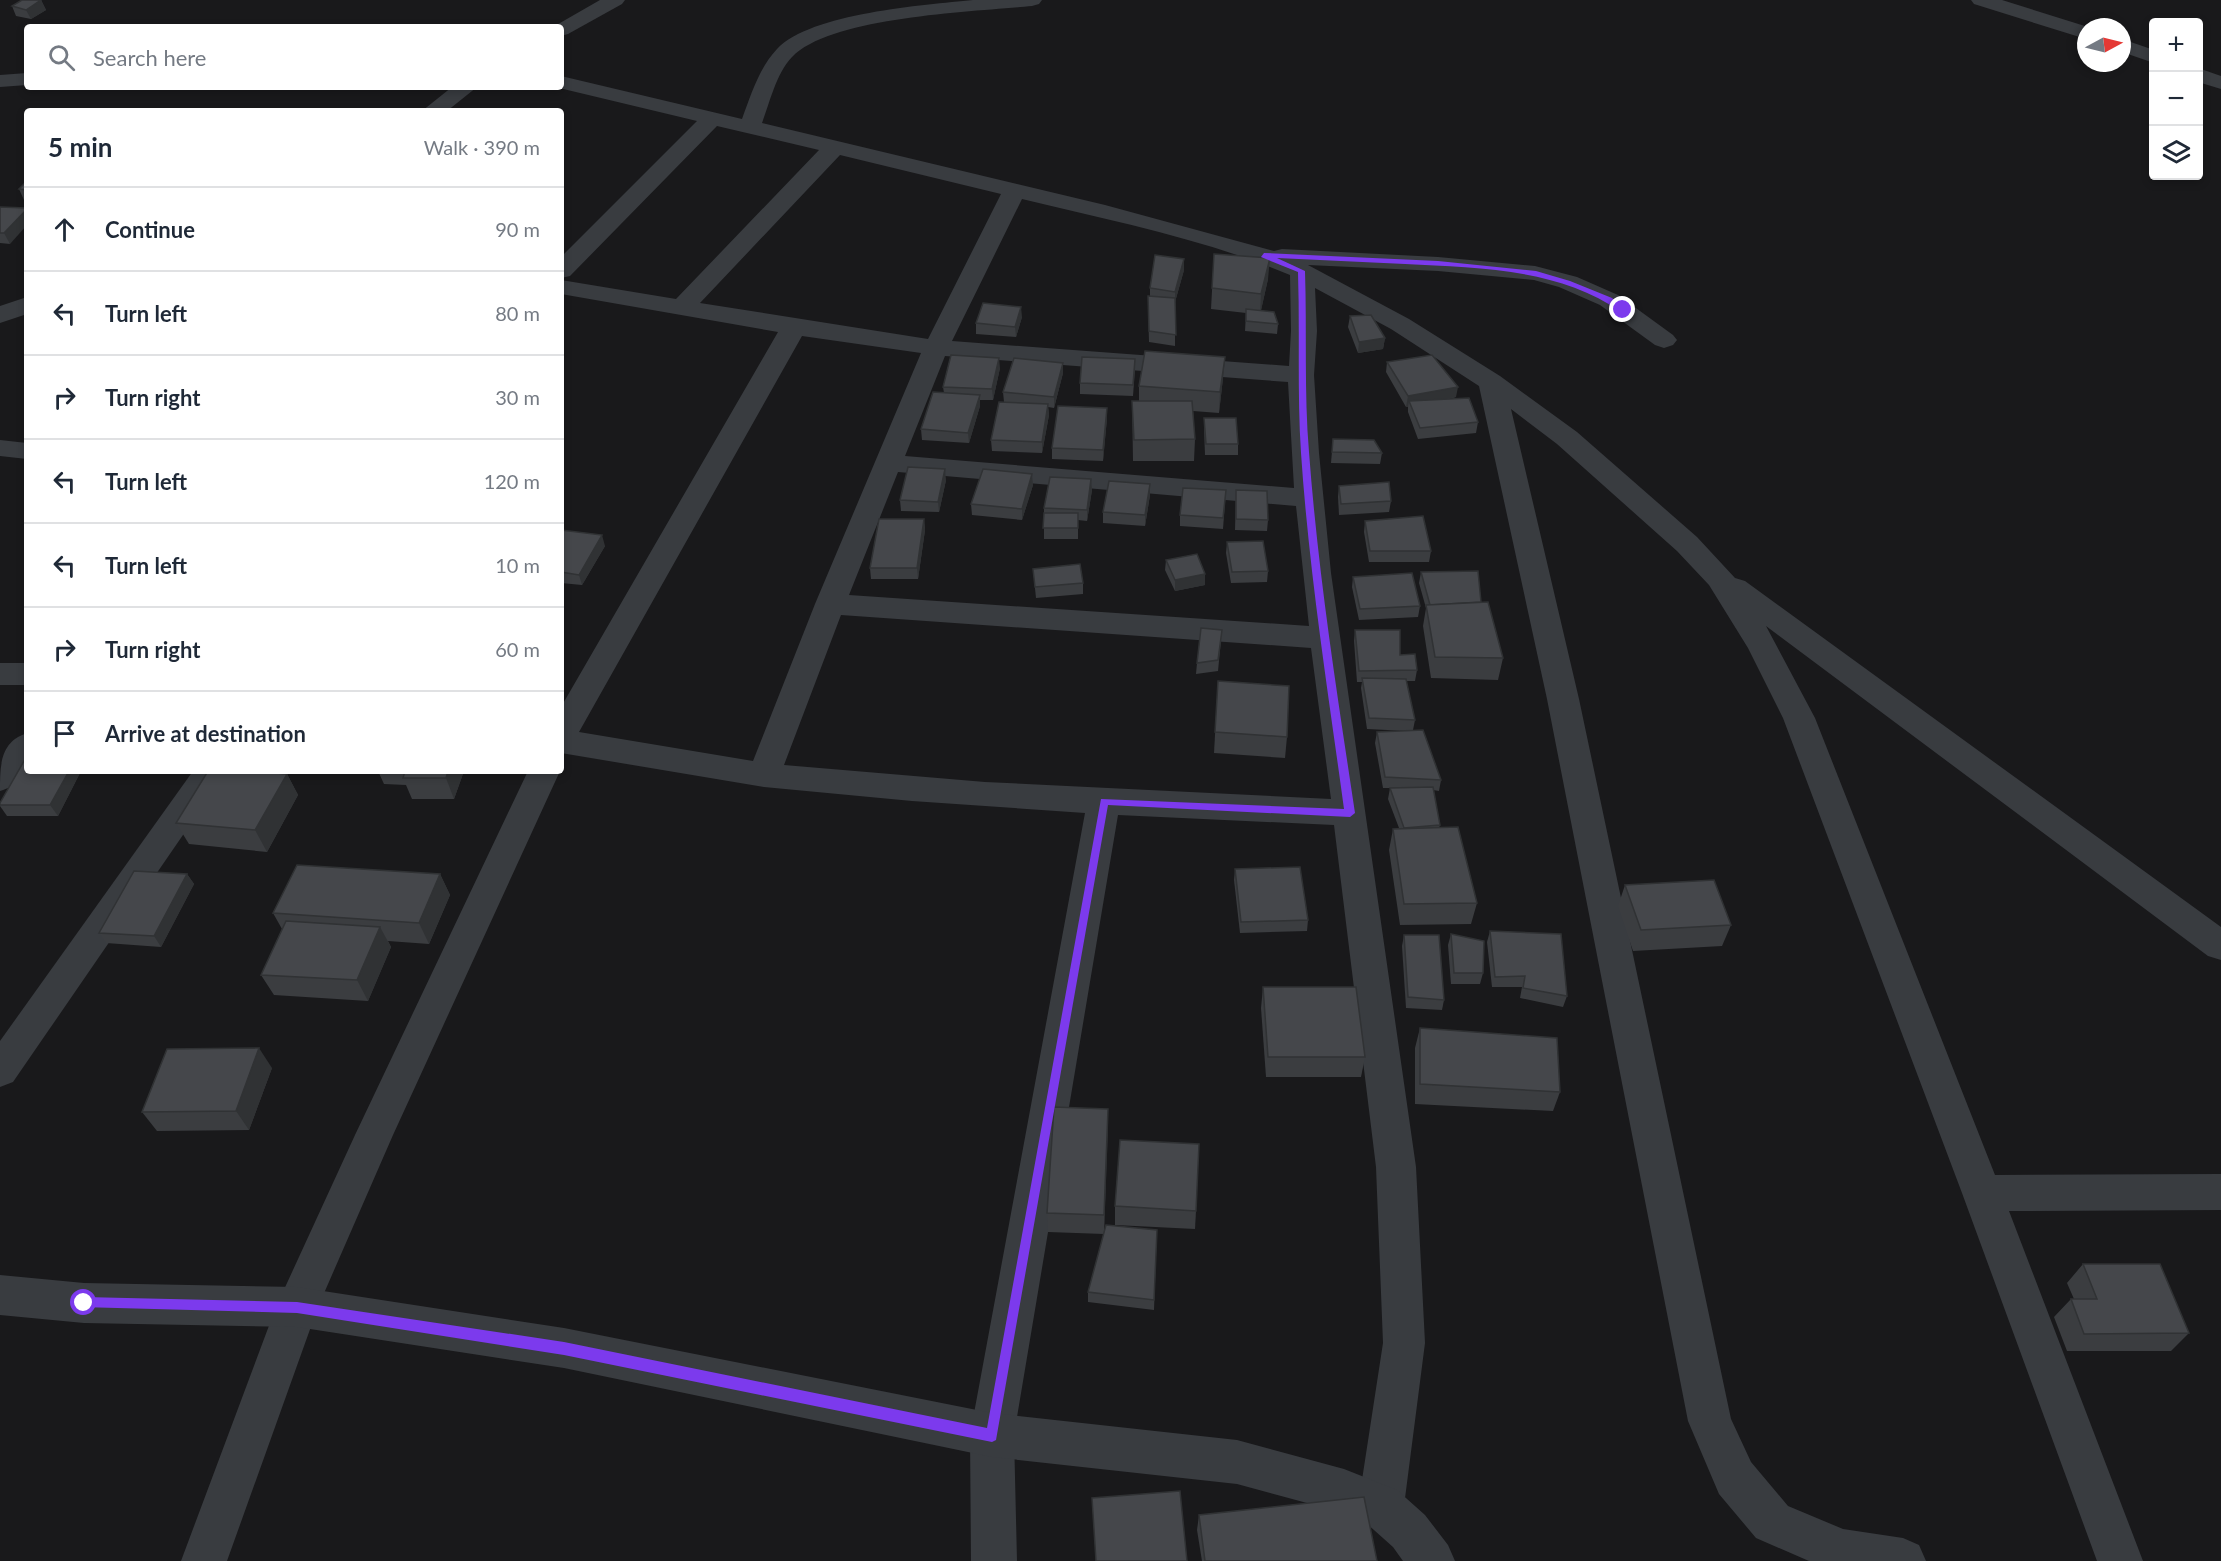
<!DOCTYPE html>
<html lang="en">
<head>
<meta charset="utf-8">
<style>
	:root { --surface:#fff; --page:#f2f2f3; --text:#1f2937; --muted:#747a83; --line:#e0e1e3 }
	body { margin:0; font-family:Lato,sans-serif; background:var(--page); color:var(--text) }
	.controls { position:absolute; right:18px; top:18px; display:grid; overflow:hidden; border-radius:6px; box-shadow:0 3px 9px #0003 }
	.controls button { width:54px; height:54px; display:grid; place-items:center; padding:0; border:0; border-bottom:2px solid var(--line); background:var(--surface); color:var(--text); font:30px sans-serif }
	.compass { position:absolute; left:2077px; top:18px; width:54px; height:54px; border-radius:50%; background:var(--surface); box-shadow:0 3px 9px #0003; rotate:83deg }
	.stop { position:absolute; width:18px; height:18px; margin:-14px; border:4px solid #7c3aed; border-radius:50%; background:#fff }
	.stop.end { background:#7c3aed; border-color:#fff; box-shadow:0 2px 6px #0008 }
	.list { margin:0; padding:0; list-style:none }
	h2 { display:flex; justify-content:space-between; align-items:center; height:78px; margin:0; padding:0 24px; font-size:26px }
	h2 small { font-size:20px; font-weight:400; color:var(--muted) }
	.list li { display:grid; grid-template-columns:39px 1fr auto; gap:18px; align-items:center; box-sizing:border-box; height:84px; padding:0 24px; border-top:2px solid var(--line) }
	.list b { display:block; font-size:22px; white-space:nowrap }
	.list em { font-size:20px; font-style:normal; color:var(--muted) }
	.icon { flex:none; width:33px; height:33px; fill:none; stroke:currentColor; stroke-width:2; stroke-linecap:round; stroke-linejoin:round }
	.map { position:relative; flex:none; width:2221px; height:1561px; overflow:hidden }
	.search { position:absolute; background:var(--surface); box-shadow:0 3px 9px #0003; left:24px; top:24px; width:540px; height:66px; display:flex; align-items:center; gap:15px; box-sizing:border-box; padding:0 21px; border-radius:6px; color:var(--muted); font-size:22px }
	.panel { position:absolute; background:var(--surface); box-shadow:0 3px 9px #0003; left:24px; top:108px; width:540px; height:666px; border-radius:6px }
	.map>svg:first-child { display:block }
</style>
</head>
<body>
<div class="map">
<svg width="2221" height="1561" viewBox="0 0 2221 1561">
	<rect width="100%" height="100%" fill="#19191b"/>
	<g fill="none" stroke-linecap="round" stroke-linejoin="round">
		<g fill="#393c40" fill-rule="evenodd">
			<polygon points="600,0 625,0 622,4 568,34 561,36 561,27 553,27"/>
			<path d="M973,0H1042L1039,4L1032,6C975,12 832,16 792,57C776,74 770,102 762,123L1105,205L1274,251L1282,249L1438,257L1535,266L1577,277L1618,295L1673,335L1677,340L1673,345L1664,348L1655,345L1600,305L1559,287L1534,280L1438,271L1308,265L1409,319L1500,376L1577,432L1697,537L1735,578L1745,581L2221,927V960L2208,956L1766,626L1815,718L1995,1175L2221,1174V1210L2009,1211L2143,1561H2097L1962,1193L1783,718L1748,648L1709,585L1677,551L1557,444L1511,409L1579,699L1731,1419L1751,1462L1788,1506L1843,1529L1903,1538L1919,1545L1926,1561H1809L1756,1538L1719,1494L1688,1421L1547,699L1479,386L1391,329L1315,288L1317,331L1314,375L1319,453L1331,573L1416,1167L1425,1343L1404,1506L1397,1522L1381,1529L1365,1522L1358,1506L1383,1343L1376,1167L1334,825L1118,815L1014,1435L1017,1561H971L970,1435L1085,813L912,801L764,787L561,753V707L778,332L561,294V280L676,299L819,150L717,126L570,276L561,278V257L697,121L555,87H561V76L742,119C751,95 759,68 777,49C811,13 924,5 973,0ZM840,155L1001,194L928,339L700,303ZM1022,199C1112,221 1205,239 1290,275L1291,331L1289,366L952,341ZM802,336L921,353L815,604L753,761L579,732ZM945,356L1288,382L1294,488L905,456ZM898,472L1296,506L1309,626L849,595ZM841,615L1311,648L1331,799L985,782L784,765Z"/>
			<polygon points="1971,0 2002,0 2088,27 2086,27 2086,39 1974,4"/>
			<polygon points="2122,39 2154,50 2154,63 2122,52"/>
			<polygon points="2198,68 2221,76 2221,89 2198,82"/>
			<polygon points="27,73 27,85 0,87 0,75"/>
			<polygon points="452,87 477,87 447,111 422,111"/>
			<polygon points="27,297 27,314 0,323 0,306"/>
			<polygon points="0,440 27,443 27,459 0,456"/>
			<rect x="0" y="663" width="27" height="22"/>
			<path d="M27,733C27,759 30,782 0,791C0,765 0,742 27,733Z"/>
			<polygon points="193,771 227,771 13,1082 0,1087 0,1041"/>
			<polygon points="528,771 560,771 393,1135 318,1307 227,1561 181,1561 276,1307 355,1135"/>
		</g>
		<polygon fill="#393c40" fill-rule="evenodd" points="0,1275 84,1283 297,1287 564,1328 992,1413 1237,1440 1344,1469 1397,1490 1425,1515 1448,1545 1455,1561 1403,1561 1393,1547 1365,1522 1344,1513 1237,1484 992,1457 564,1368 297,1327 84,1323 0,1315"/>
	</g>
	<g fill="#3b3d40">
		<polygon points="41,0 46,10 31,19 16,16 12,6"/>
		<polygon points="27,181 27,200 24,200 19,189"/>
		<polygon points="0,207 10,244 0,243"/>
		<polygon points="1214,254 1268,279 1261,310 1278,324 1277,334 1245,331 1246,313 1211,309"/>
		<polygon points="1184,270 1175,302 1175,346 1149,342 1148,307 1148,296 1150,297 1150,288"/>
		<polygon points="1350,316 1385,338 1383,349 1358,353 1348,327"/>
		<polygon points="1022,317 1016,337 976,334 976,323"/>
		<polygon points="1225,357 1223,378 1219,413 1193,411 1195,439 1194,461 1133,461 1132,401 1139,401 1139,386"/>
		<polygon points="1387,362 1456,397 1449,399 1478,422 1476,433 1418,439 1408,412 1408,407 1406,407 1386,372"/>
		<polygon points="1000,368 993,400 980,400 980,406 969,443 922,440 921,429 944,393 943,387"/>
		<polygon points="1135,369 1133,396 1080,394 1080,383"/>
		<polygon points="1063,373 1054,408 1048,407 1049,415 1042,453 992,451 991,440 1004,402 1003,392"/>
		<polygon points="1107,418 1103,461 1052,459 1052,448"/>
		<polygon points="1204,418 1238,444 1238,455 1205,455 1204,429"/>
		<polygon points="1333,439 1382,453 1380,464 1331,463"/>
		<polygon points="1032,474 1033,485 1022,520 972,515 971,504"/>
		<polygon points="1091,479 1092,490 1087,521 1078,520 1078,539 1044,539 1044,508"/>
		<polygon points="946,480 939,512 901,511 900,500"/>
		<polygon points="1150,484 1150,495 1145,526 1103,523 1103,512"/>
		<polygon points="1339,486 1391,501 1389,512 1339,515 1338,497"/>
		<polygon points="1226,490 1223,529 1180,526 1180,515"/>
		<polygon points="1236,490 1268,520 1267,531 1235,530"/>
		<polygon points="924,519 925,530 918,579 871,579 870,568"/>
		<polygon points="1365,521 1431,551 1429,562 1369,562 1364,532"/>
		<polygon points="561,530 605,546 582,585 561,583"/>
		<polygon points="1227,542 1268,571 1267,582 1231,583 1226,553"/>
		<polygon points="1166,560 1205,585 1175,591 1165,570"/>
		<polygon points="1033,569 1083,583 1083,594 1036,598"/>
		<polygon points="1421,572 1481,602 1503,658 1498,680 1431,678 1423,626 1426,608 1419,583"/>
		<polygon points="1353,577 1420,606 1418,617 1359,620 1352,587"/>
		<polygon points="1222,630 1218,671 1196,674 1197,663"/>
		<polygon points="1355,630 1417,670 1415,681 1406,681 1415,720 1413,730 1441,780 1439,791 1433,790 1440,825 1439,828 1477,903 1471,924 1400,925 1389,850 1393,829 1399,828 1388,799 1390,788 1383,788 1375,743 1377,732 1407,731 1367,729 1361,688 1362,682 1357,682 1354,641"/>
		<polygon points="1218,681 1287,737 1285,758 1214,753"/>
		<polygon points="81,771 58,816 7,816 0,806 0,803"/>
		<polygon points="378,771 464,771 454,799 412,799 406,785 384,784"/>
		<polygon points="287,774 298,795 267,852 189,844 176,823"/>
		<polygon points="1235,869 1308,920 1307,931 1240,933 1234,880"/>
		<polygon points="187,874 194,884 161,947 106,943 99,933"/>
		<polygon points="440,874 450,895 429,944 388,941 391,947 368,1001 274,995 261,975 282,929 273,913"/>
		<polygon points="1625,885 1731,925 1722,946 1633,951 1618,906"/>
		<polygon points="1490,931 1567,996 1563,1007 1520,998 1522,987 1492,987 1487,942"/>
		<polygon points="1451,934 1483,973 1480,984 1451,984 1448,945"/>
		<polygon points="1404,935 1444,1000 1442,1010 1406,1008 1402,946"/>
		<polygon points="1263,987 1365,1057 1361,1077 1266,1077 1261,1008"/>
		<polygon points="1420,1028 1560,1092 1553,1111 1415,1104 1415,1048"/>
		<polygon points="272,1068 249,1130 157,1131 142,1112"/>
		<polygon points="1108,1109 1104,1233 1157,1230 1154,1310 1088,1302 1088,1292 1104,1234 1048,1232 1047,1213"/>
		<polygon points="1115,1206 1196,1211 1195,1229 1115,1225"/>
		<polygon points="2083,1264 2189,1333 2171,1351 2067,1351 2054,1317 2071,1299 2074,1299 2067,1283"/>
		<polygon points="1092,1498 1187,1561 1096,1561"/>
		<polygon points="1199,1515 1377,1561 1202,1561 1197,1530"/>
	</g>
	<g fill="#303234">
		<polygon points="41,0 46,10 31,19 26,10"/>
		<polygon points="27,209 27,225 10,244 4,233"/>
		<polygon points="1270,258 1268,279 1260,315 1261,294"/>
		<polygon points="1184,259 1184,270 1175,302 1175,292"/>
		<polygon points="1021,307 1022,317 1016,337 1015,327"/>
		<polygon points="1385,338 1383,349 1358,353 1359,342"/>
		<polygon points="1225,357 1223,378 1219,413 1220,392"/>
		<polygon points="999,358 1000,368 993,400 992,389"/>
		<polygon points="1063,363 1063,373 1054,408 1054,397"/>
		<polygon points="1458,387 1456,397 1411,406 1409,401 1408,407 1406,407 1408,396"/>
		<polygon points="980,395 980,406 969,443 968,433"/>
		<polygon points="1048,404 1049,415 1042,453 1042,442"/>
		<polygon points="1107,408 1107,418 1103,461 1103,450"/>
		<polygon points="945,469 946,480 939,512 938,502"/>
		<polygon points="1032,474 1033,485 1022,520 1022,509"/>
		<polygon points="1091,479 1092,490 1087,521 1087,510"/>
		<polygon points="1150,484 1150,495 1145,526 1145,515"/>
		<polygon points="924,519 925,530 918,579 917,568"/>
		<polygon points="602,535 605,546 582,585 579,575"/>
		<polygon points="1205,574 1205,585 1175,591 1175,580"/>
		<polygon points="69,771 81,771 58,816 50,805"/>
		<polygon points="448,771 464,771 454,799 446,778"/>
		<polygon points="287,774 298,795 267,852 255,830"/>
		<polygon points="187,874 194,884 161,947 154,936"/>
		<polygon points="440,874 450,895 429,944 419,923"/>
		<polygon points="380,927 391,947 368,1001 357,980"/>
		<polygon points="259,1048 272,1068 249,1130 236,1111"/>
		<polygon points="1108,1109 1108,1128 1104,1234 1104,1215"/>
	</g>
	<g fill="#45474b" stroke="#303234" stroke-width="1.5">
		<polygon points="22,0 41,0 26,10 12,6"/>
		<polygon points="27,181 27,190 19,189"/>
		<polygon points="0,207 27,208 27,209 4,233 0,233"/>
		<polygon points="1214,254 1270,258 1261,294 1212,288"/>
		<polygon points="1155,255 1184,259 1175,292 1150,288"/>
		<polygon points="1148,296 1175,298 1176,335 1149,331"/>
		<polygon points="983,303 1021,307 1015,327 976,323"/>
		<polygon points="1246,309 1274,312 1278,324 1246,321"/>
		<polygon points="1371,315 1385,338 1359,342 1350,316"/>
		<polygon points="1145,351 1225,357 1220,392 1139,386"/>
		<polygon points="951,355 999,358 992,389 943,387"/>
		<polygon points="1432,355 1458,387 1408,396 1387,362"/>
		<polygon points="1082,357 1135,359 1133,385 1080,383"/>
		<polygon points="1014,358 1063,363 1054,397 1003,392"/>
		<polygon points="933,392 980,395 968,433 921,429"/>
		<polygon points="1469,398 1478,422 1420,428 1409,401"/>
		<polygon points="1132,401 1192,401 1195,439 1134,440"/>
		<polygon points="999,402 1048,404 1042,442 991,440"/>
		<polygon points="1058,406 1107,408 1103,450 1052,448"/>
		<polygon points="1204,418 1236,418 1238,444 1206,444"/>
		<polygon points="1333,439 1374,440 1382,453 1332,452"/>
		<polygon points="908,467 945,469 938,502 900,500"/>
		<polygon points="983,469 1032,474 1022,509 971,504"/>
		<polygon points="1050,477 1091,479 1087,510 1044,508"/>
		<polygon points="1109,481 1150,484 1145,515 1103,512"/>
		<polygon points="1389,482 1391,501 1341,504 1339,486"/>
		<polygon points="1183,488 1226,490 1223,518 1180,515"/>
		<polygon points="1236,490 1267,491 1268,520 1236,519"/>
		<polygon points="1044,513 1078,513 1078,528 1043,528"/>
		<polygon points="1423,516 1431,551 1370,551 1365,521"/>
		<polygon points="879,519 924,519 917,568 870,568"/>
		<polygon points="561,530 602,535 579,575 561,572"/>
		<polygon points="1263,541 1268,571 1232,572 1227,542"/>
		<polygon points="1197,554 1205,574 1175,580 1166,560"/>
		<polygon points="1080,564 1083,583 1035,587 1033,569"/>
		<polygon points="1478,571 1481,602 1430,605 1421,572"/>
		<polygon points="1412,573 1420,606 1360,609 1353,577"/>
		<polygon points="1488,602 1503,658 1435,657 1426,605"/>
		<polygon points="1201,628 1222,630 1218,660 1197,663"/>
		<polygon points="1355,630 1400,630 1400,655 1415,654 1417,670 1359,671"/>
		<polygon points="1362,678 1406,679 1415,720 1369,718"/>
		<polygon points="1218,681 1289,686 1287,737 1215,732"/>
		<polygon points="1423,730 1441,780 1385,777 1377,732"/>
		<polygon points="24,761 27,761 27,771 69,771 50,805 0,805 0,803"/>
		<polygon points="208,771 254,771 287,774 255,830 176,823"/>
		<polygon points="405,771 448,771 446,778 403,778"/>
		<polygon points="1433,787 1440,825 1404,828 1390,788"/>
		<polygon points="1458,827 1477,903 1404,904 1393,829"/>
		<polygon points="297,865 440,874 419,923 273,913"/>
		<polygon points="1300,867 1308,920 1241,922 1235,869"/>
		<polygon points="134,871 187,874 154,936 99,933"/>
		<polygon points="1714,880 1731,925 1641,930 1625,885"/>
		<polygon points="286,921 380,927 357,980 261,975"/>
		<polygon points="1490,931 1561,934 1567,996 1523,988 1525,976 1495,977"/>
		<polygon points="1451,934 1484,941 1483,973 1454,973"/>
		<polygon points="1404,935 1439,935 1444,1000 1408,997"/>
		<polygon points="1263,987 1356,987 1365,1057 1268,1057"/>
		<polygon points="1420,1028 1557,1038 1560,1092 1420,1084"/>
		<polygon points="259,1048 236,1111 142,1112 167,1049"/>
		<polygon points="1054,1107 1108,1109 1104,1215 1047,1213"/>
		<polygon points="1120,1140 1199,1144 1196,1211 1115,1206"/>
		<polygon points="1106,1225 1157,1230 1154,1300 1088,1292"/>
		<polygon points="2083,1264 2160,1264 2189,1333 2084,1334 2071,1299 2097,1299"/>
		<polygon points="1180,1491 1187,1561 1096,1561 1092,1498"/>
		<polygon points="1364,1497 1377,1561 1205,1561 1199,1515"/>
	</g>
	<path fill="#7c3aed" d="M1264,253L1438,261L1536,271L1570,281L1612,298L1627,310L1621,312C1559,268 1478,268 1405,264C1362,262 1320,260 1277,258L1305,271C1307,331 1304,392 1309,452C1318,573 1337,693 1355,813L1350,817L1108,805L996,1440L992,1442L564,1355L297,1313L80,1307L78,1303L84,1297L297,1302L564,1342L987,1428L1101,799L1344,809C1328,691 1309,572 1301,453C1297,393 1300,332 1298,272L1261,257Z"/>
</svg>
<div class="controls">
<button>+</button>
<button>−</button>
<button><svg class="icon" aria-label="layers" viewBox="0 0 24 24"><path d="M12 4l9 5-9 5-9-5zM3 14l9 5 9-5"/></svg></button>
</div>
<svg class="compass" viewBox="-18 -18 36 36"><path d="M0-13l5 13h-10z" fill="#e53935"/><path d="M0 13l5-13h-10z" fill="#747a83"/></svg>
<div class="stop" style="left:84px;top:1303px"></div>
<div class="stop end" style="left:1623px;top:310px"></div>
<div class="search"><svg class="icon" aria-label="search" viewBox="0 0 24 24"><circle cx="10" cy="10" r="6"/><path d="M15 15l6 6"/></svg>Search here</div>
<section class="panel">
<h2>5 min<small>Walk · 390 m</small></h2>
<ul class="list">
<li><svg class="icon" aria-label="ahead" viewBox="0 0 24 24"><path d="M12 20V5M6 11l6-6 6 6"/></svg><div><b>Continue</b></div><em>90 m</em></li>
<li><svg class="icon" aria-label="left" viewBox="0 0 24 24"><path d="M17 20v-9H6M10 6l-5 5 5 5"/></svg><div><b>Turn left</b></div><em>80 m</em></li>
<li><svg class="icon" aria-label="right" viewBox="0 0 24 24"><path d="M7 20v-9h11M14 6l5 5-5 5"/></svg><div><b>Turn right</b></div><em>30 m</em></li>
<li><svg class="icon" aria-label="left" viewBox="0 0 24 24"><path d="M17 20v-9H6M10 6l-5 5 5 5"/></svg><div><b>Turn left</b></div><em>120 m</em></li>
<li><svg class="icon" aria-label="left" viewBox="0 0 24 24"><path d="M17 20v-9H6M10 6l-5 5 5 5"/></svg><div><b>Turn left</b></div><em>10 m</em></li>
<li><svg class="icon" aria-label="right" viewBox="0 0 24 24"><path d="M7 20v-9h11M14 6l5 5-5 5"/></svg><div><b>Turn right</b></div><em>60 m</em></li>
<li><svg class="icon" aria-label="arrive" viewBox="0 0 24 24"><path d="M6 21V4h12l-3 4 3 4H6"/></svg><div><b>Arrive at destination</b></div></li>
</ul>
</section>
</div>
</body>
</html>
